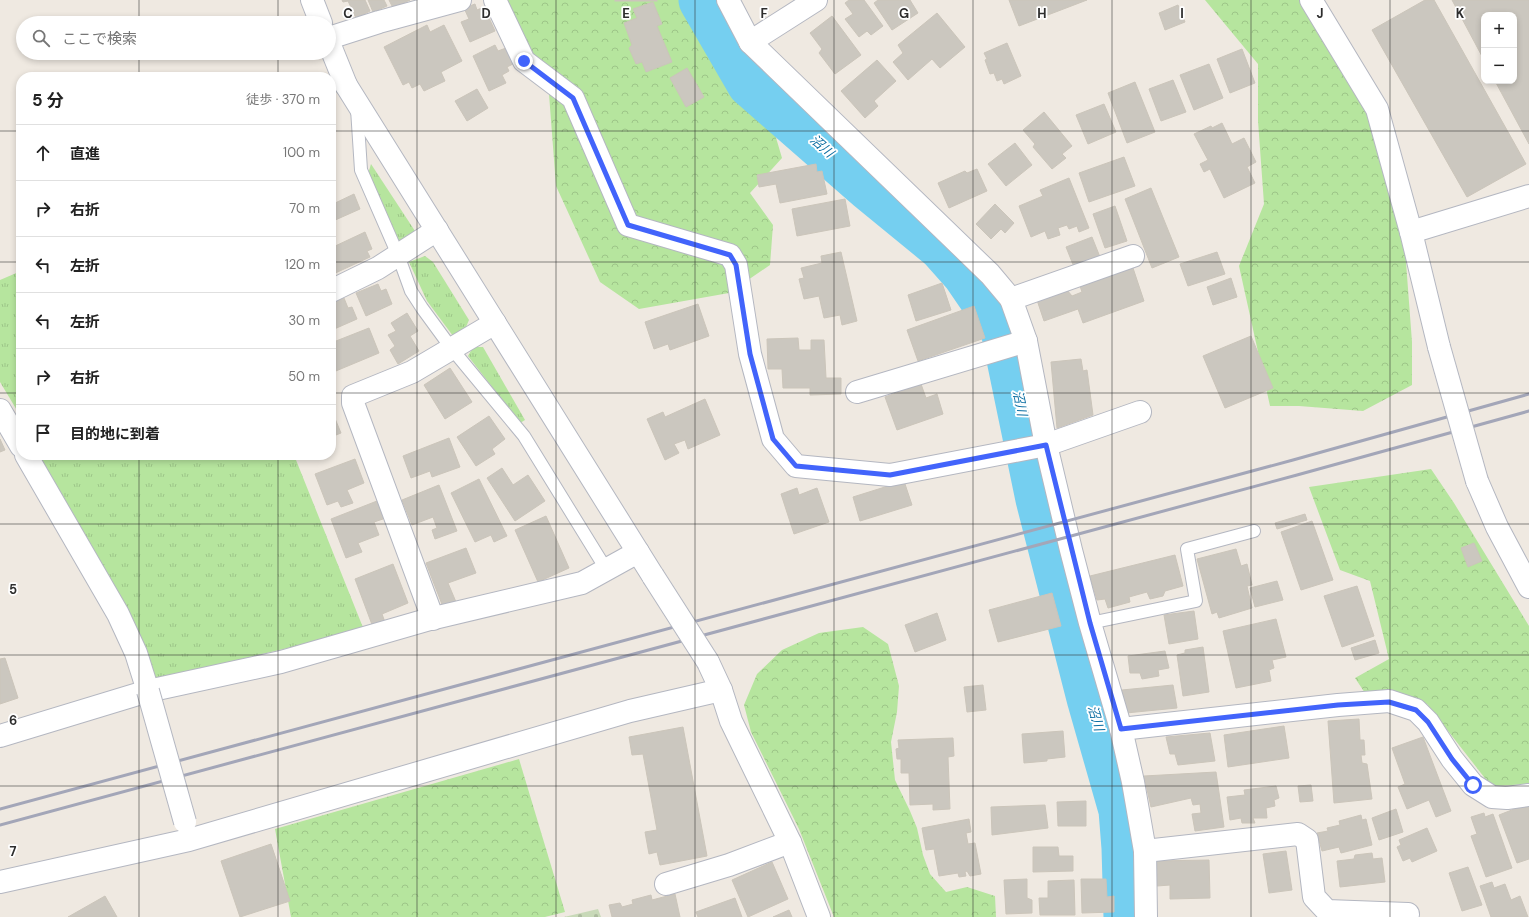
<!DOCTYPE html>
<html lang="ja">
<head>
<meta charset="utf-8">
<style>
	:root { --surface:#fff; --page:#f2f2f2; --text:#222; --muted:#767676; --line:#e0e0e0 }
	body { margin:0; font-family:"DM Sans","Noto Sans JP",sans-serif; background:var(--page); color:var(--text) }
	.controls { position:absolute; right:12px; top:12px; display:grid; overflow:hidden; border-radius:8px; box-shadow:0 2px 6px #0003 }
	.controls button { width:36px; height:36px; display:grid; place-items:center; padding:0; border:0; border-bottom:1px solid var(--line); background:var(--surface); color:var(--text); font:20px sans-serif }
	.stop { position:absolute; width:12px; height:12px; margin:-9px; border:3px solid #4264fb; border-radius:50%; background:#fff }
	.stop.end { background:#4264fb; border-color:#fff; box-shadow:0 1px 4px #0008 }
	.list { margin:0; padding:0; list-style:none }
	h2 { display:flex; justify-content:space-between; align-items:center; height:52px; margin:0; padding:0 16px; font-size:17px }
	h2 small { font-size:13px; font-weight:400; color:var(--muted) }
	.list li { display:grid; grid-template-columns:26px 1fr auto; gap:12px; align-items:center; box-sizing:border-box; height:56px; padding:0 16px; border-top:1px solid var(--line) }
	.list b { display:block; font-size:15px; white-space:nowrap }
	.list em { font-size:13px; font-style:normal; color:var(--muted) }
	.icon { flex:none; width:22px; height:22px; fill:none; stroke:currentColor; stroke-width:2; stroke-linecap:round; stroke-linejoin:round }
	.map { position:relative; flex:none; width:1529px; height:917px; overflow:hidden }
	.search { position:absolute; background:var(--surface); box-shadow:0 2px 6px #0003; left:16px; top:16px; width:320px; height:44px; display:flex; align-items:center; gap:10px; box-sizing:border-box; padding:0 14px; border-radius:22px; color:var(--muted); font-size:15px }
	.panel { position:absolute; background:var(--surface); box-shadow:0 2px 6px #0003; left:16px; top:72px; width:320px; height:388px; border-radius:16px }
	.map>svg:first-child { display:block }
</style>
</head>
<body>
<div class="map">
<svg width="1529" height="917" viewBox="0 0 1529 917">
	<defs>
		<pattern id="grass-tufts" width="24" height="20" patternUnits="userSpaceOnUse"><rect width="24" height="20" fill="#b6e59e"/><path d="M3 7l-1-3M5 7V3M7 7l1-3M15 17l-1-3M17 17v-4M19 17l1-3" fill="none" stroke="#9dc588"/></pattern>
		<pattern id="forest-crowns" width="20" height="18" patternUnits="userSpaceOnUse"><rect width="20" height="18" fill="#b6e59e"/><path d="M2 6a3 3 0 1 1 6 0M12 15a3 3 0 1 1 6 0" fill="none" stroke="#9dc588"/></pattern>
		<pattern id="cemetery-stones" width="16" height="16" patternUnits="userSpaceOnUse"><rect width="16" height="16" fill="#c8d9b8"/><path d="M2 7V4a2 2 0 0 1 4 0v3zM10 15v-3a2 2 0 0 1 4 0v3z" fill="#acbb9e"/></pattern>
	</defs>
	<rect width="100%" height="100%" fill="#efe9e1"/>
	<g fill="url(#grass-tufts)">
		<polygon points="371,164 415,231 397,244 368,174"/>
		<polygon points="425,256 433,262 469,320 466,327 453,336 427,301 409,262"/>
		<polygon points="21,271 21,417 0,382 0,280"/>
		<polygon points="473,347 483,347 525,420 520,423 468,356"/>
		<polygon points="35,455 294,455 364,630 153,680"/>
	</g>
	<g fill="url(#forest-crowns)">
		<polygon points="493,0 681,0 693,15 718,70 772,124 782,158 750,193 773,225 770,265 729,293 639,309 600,282 556,186 548,81"/>
		<polygon points="1205,0 1319,0 1383,129 1405,249 1412,342 1412,385 1363,411 1299,406 1270,406 1239,266 1264,204 1258,121 1258,64"/>
		<polygon points="1431,469 1454,503 1529,626 1529,784 1491,786 1427,704 1365,693 1355,678 1389,659 1370,581 1340,570 1309,487"/>
		<polygon points="863,627 888,644 899,686 897,712 891,742 895,780 910,811 917,828 923,855 930,874 946,892 967,887 995,896 996,917 834,917 799,829 751,732 744,705 757,674 782,650 819,633"/>
		<polygon points="519,759 565,912 545,917 291,917 275,829"/>
	</g>
	<polygon fill="url(#cemetery-stones)" points="598,909 601,917 564,917"/>
	<g fill="none" stroke-linecap="round" stroke-linejoin="round">
		<polyline stroke="#75cff0" stroke-width="49" points="703,0 751,83 870,187 942,246 966,273 1005,330 1040,499 1091,698 1123,810 1126,848 1128,917"/>
	</g>
	<g fill="#cbc7bf" stroke="#cbc5ba">
		<polygon points="342,0 365,0 370,11 356,18 348,1 343,2"/>
		<polygon points="368,0 384,0 387,6 373,12"/>
		<polygon points="389,0 410,0 393,8"/>
		<rect x="615" y="0" width="42" height="1"/>
		<polygon points="849,0 864,0 883,26 871,35 867,31 859,37 845,19 853,14 845,3"/>
		<polygon points="878,0 910,0 918,13 892,30 874,3"/>
		<polygon points="1009,0 1087,0 1019,26"/>
		<polygon points="1425,0 1434,0 1526,164 1467,197 1372,30"/>
		<polygon points="1452,0 1529,0 1529,144 1495,81 1514,81 1514,15 1484,15 1484,60"/>
		<polygon points="653,2 662,24 657,26 672,62 646,72 642,62 636,64 629,48 632,45 624,23 637,18 633,9"/>
		<polygon points="475,4 477,10 484,7 495,31 470,42 461,22 469,19 464,8"/>
		<polygon points="1178,5 1185,22 1165,30 1159,13"/>
		<polygon points="937,13 965,47 940,68 932,59 908,80 893,62 903,53 898,45"/>
		<polygon points="832,16 861,55 835,74 819,53 822,49 810,33"/>
		<polygon points="427,25 430,32 444,25 462,61 441,72 445,81 424,91 420,84 412,88 409,82 403,85 384,47"/>
		<polygon points="1007,43 1021,76 1004,84 1002,79 997,81 994,73 990,74 985,60 987,59 984,53"/>
		<polygon points="495,45 498,51 506,48 513,64 507,67 509,71 502,75 506,83 489,91 473,56"/>
		<polygon points="1242,49 1255,83 1230,93 1217,59"/>
		<polygon points="877,60 896,81 874,101 878,106 865,118 841,91"/>
		<polygon points="1209,64 1223,98 1194,110 1180,75"/>
		<polygon points="687,68 704,97 686,107 670,78"/>
		<polygon points="1173,80 1186,112 1161,121 1149,89"/>
		<polygon points="1135,82 1155,132 1127,143 1108,93"/>
		<polygon points="477,89 488,108 467,121 455,101"/>
		<polygon points="1104,104 1116,132 1088,144 1076,115"/>
		<polygon points="1044,112 1072,146 1062,154 1066,158 1052,169 1033,147 1035,144 1023,130"/>
		<polygon points="1222,123 1232,144 1244,138 1256,162 1247,167 1255,183 1224,198 1210,169 1204,172 1200,164 1208,160 1194,134 1211,126 1212,128"/>
		<polygon points="1015,143 1032,165 1006,186 988,164"/>
		<polygon points="1124,157 1135,186 1089,202 1079,173"/>
		<polygon points="816,164 817,172 822,171 827,194 780,203 776,184 759,187 757,175"/>
		<polygon points="977,169 987,191 949,208 938,183 965,171 967,173"/>
		<polygon points="1069,178 1089,228 1079,232 1077,226 1069,229 1067,225 1058,228 1060,235 1048,239 1045,231 1031,237 1019,206 1043,196 1040,190"/>
		<polygon points="1151,188 1179,257 1152,268 1125,199"/>
		<polygon points="354,194 360,209 333,221 331,216 331,205"/>
		<polygon points="845,199 850,226 797,236 792,209"/>
		<polygon points="995,204 1014,223 1005,233 1001,229 991,239 976,224"/>
		<polygon points="1115,206 1127,241 1105,248 1093,214"/>
		<polygon points="365,232 372,249 367,251 370,257 331,275 331,248"/>
		<polygon points="1092,237 1100,257 1074,267 1066,247"/>
		<polygon points="841,252 857,321 842,325 840,315 824,318 819,296 804,299 799,279 804,278 801,268 822,263 821,256"/>
		<polygon points="1217,252 1225,274 1188,286 1180,264"/>
		<polygon points="1133,268 1144,301 1083,323 1078,309 1044,321 1037,300 1067,290 1072,296 1082,292 1080,286"/>
		<polygon points="1231,278 1237,297 1213,305 1207,287"/>
		<polygon points="942,283 951,310 916,321 908,295"/>
		<polygon points="378,284 381,291 386,289 392,304 366,316 356,293"/>
		<polygon points="344,298 348,308 352,307 357,319 332,330 331,327 331,303"/>
		<polygon points="698,304 709,336 670,350 668,344 654,349 645,322"/>
		<polygon points="974,306 985,338 918,361 907,330"/>
		<polygon points="407,313 418,331 410,336 419,351 398,364 390,350 395,346 388,335 396,331 391,323"/>
		<polygon points="369,328 379,353 331,373 331,343"/>
		<polygon points="1251,336 1273,388 1225,408 1203,356"/>
		<polygon points="798,338 799,350 811,350 811,340 824,340 826,378 841,378 841,394 810,395 810,388 783,388 782,369 768,369 767,339"/>
		<polygon points="1081,359 1083,371 1087,370 1093,415 1057,428 1051,362"/>
		<polygon points="450,368 472,402 445,419 424,385"/>
		<polygon points="921,384 926,398 937,394 943,414 897,430 885,397"/>
		<polygon points="705,399 720,435 688,449 685,440 674,444 679,453 665,460 647,419 663,412 665,417"/>
		<polygon points="331,409 341,433 331,437 333,442 331,442"/>
		<polygon points="489,416 505,439 492,449 495,454 476,466 457,437"/>
		<polygon points="449,438 460,467 432,477 430,471 411,478 403,456"/>
		<polygon points="0,439 5,450 0,452"/>
		<polygon points="355,459 364,483 347,490 353,503 341,507 338,501 327,505 315,474"/>
		<polygon points="502,468 513,485 528,475 545,501 515,521 487,478"/>
		<polygon points="479,479 507,536 494,542 491,535 475,542 451,493"/>
		<polygon points="904,481 912,505 860,521 853,497"/>
		<polygon points="439,485 457,531 435,539 432,530 437,528 433,517 412,525 402,500"/>
		<polygon points="797,488 799,495 817,488 829,522 794,534 781,494"/>
		<polygon points="377,501 383,519 374,522 379,535 358,543 362,552 346,558 331,519"/>
		<polygon points="1305,514 1307,520 1277,529 1275,523"/>
		<polygon points="546,516 569,568 538,582 515,530"/>
		<polygon points="1312,521 1333,580 1301,590 1281,532"/>
		<polygon points="1474,543 1482,561 1468,567 1461,548"/>
		<polygon points="466,548 476,573 448,583 456,602 443,607 426,563"/>
		<polygon points="1236,549 1241,566 1247,564 1252,585 1247,586 1252,608 1219,618 1217,612 1212,614 1197,559"/>
		<polygon points="1175,555 1183,586 1165,591 1163,596 1150,599 1147,592 1129,597 1130,602 1108,608 1105,599 1097,600 1090,576"/>
		<polygon points="393,564 408,603 382,614 386,625 374,630 355,579"/>
		<polygon points="1277,581 1283,600 1255,607 1250,588"/>
		<polygon points="1357,586 1374,636 1342,647 1324,596"/>
		<polygon points="1052,593 1061,626 998,642 989,610"/>
		<polygon points="1194,611 1198,639 1169,644 1164,615"/>
		<polygon points="937,613 946,640 915,652 905,625"/>
		<polygon points="1276,619 1286,657 1272,660 1274,668 1269,670 1271,681 1236,688 1223,631"/>
		<polygon points="1375,640 1379,653 1355,660 1351,648"/>
		<polygon points="1203,647 1209,692 1183,696 1177,655 1185,653 1185,650"/>
		<polygon points="1165,651 1169,668 1158,670 1159,676 1142,679 1140,673 1130,673 1128,656"/>
		<polygon points="5,658 18,698 0,704 0,659"/>
		<polygon points="983,685 986,710 967,712 964,687"/>
		<polygon points="1173,685 1177,708 1126,713 1122,690"/>
		<polygon points="1359,719 1360,740 1364,740 1365,755 1361,755 1362,763 1367,764 1372,799 1334,803 1328,721"/>
		<polygon points="1284,726 1289,758 1228,767 1224,735"/>
		<polygon points="683,727 707,856 660,865 657,852 649,854 645,832 657,830 643,754 632,755 629,737"/>
		<polygon points="1063,731 1065,757 1047,759 1047,761 1024,763 1022,734"/>
		<polygon points="1210,733 1215,761 1178,765 1175,754 1170,754 1166,737"/>
		<polygon points="1423,737 1451,811 1436,817 1429,800 1407,809 1398,787 1405,784 1392,748"/>
		<polygon points="953,738 954,756 948,757 950,809 933,810 933,804 910,805 909,773 901,773 901,759 897,759 896,749 899,748 898,740"/>
		<polygon points="1216,772 1224,827 1195,831 1192,814 1201,813 1200,804 1193,805 1191,798 1151,807 1144,776"/>
		<polygon points="1311,785 1313,801 1300,802 1298,786"/>
		<polygon points="1276,786 1279,798 1274,800 1275,806 1266,808 1267,818 1253,818 1255,823 1242,823 1241,818 1230,820 1227,797 1245,795 1244,790"/>
		<polygon points="1086,801 1086,826 1058,826 1057,802"/>
		<polygon points="1527,804 1529,808 1529,859 1517,863 1499,815"/>
		<polygon points="1045,805 1048,828 992,835 991,807"/>
		<polygon points="1396,809 1403,832 1379,840 1372,818"/>
		<polygon points="1484,813 1485,817 1493,814 1512,868 1486,877 1471,836 1477,834 1471,817"/>
		<polygon points="1361,815 1362,820 1366,819 1372,845 1341,853 1339,847 1322,851 1317,833 1328,831 1327,828 1340,825 1339,821"/>
		<polygon points="969,819 971,832 966,833 968,844 975,843 981,874 970,876 967,871 965,872 966,876 959,877 958,873 939,876 934,849 926,850 922,828"/>
		<polygon points="1427,828 1437,851 1412,862 1410,858 1403,861 1397,847 1401,845 1399,840"/>
		<polygon points="271,844 290,901 240,917 221,861"/>
		<polygon points="1033,847 1058,847 1059,856 1073,856 1073,871 1033,872"/>
		<polygon points="1286,851 1292,890 1269,893 1263,854"/>
		<polygon points="1372,853 1373,859 1382,858 1385,882 1340,887 1337,861 1354,859 1355,855"/>
		<polygon points="1209,860 1210,898 1170,899 1170,885 1157,886 1156,861"/>
		<polygon points="772,862 788,899 748,917 732,880"/>
		<polygon points="1468,867 1482,905 1462,911 1449,873"/>
		<polygon points="1027,879 1027,898 1032,900 1032,913 1006,914 1004,880"/>
		<polygon points="1081,879 1106,879 1107,897 1114,896 1114,912 1082,913"/>
		<polygon points="1074,880 1075,915 1040,915 1039,898 1048,898 1048,881"/>
		<polygon points="1492,882 1494,888 1505,884 1511,900 1520,896 1528,917 1491,917 1480,886"/>
		<polygon points="675,894 680,917 612,917 609,905 620,903 622,907 633,904 632,900 651,895 652,900"/>
		<polygon points="105,896 117,917 68,917"/>
		<polygon points="735,898 742,917 698,917 696,912"/>
		<polygon points="789,910 792,917 773,917"/>
	</g>
	<g fill="none" stroke-linecap="round" stroke-linejoin="round">
		<g stroke="#b4b7c1" stroke-width="14">
			<g id="lane">
				<polyline points="357,109 361,170 398,255 411,291 422,308 452,349 524,436 606,569"/>
				<polyline points="1090,623 1196,601 1187,549 1254,531"/>
			</g>
		</g>
		<g stroke="#b4b7c1" stroke-width="24">
			<g id="street">
				<polyline points="312,0 321,23"/>
				<polyline points="495,0 524,61 573,98 628,225 730,255 736,265 750,354 773,439 796,466 890,475 1046,445 1140,412"/>
				<polyline points="728,0 750,42 990,274 1011,299 1026,341 1046,445 1071,550 1090,623 1121,729 1133,782 1145,851 1146,917"/>
				<polyline points="1311,0 1377,109 1411,232 1439,347"/>
				<polyline points="329,38 379,22 460,0"/>
				<polyline points="750,42 816,0"/>
				<polyline points="329,43 346,85"/>
				<polyline points="1411,232 1529,196"/>
				<polyline points="331,291 378,268 437,230"/>
				<polyline points="1011,299 1133,256"/>
				<polyline points="857,392 1026,341"/>
				<polyline points="0,410 21,446"/>
				<polyline points="26,455 118,614 136,653 148,691"/>
				<polyline points="1477,481 1497,527 1529,587"/>
				<polyline points="433,619 353,403 353,396 412,372 495,323"/>
				<polyline points="708,662 721,690 731,721 790,842 819,917"/>
				<polyline points="1121,729 1338,705 1389,701 1416,710 1428,722 1452,759 1473,785 1492,797 1507,798 1529,795"/>
				<polyline points="0,736 148,691 281,662 430,619 582,583 638,552"/>
				<polyline points="1145,851 1298,834 1307,840 1314,897 1327,911 1408,914"/>
				<polyline points="0,882 189,840 630,711 721,690"/>
				<polyline points="666,884 729,865 790,842"/>
			</g>
		</g>
		<g stroke="#b4b7c1" stroke-width="24">
			<polyline id="secondary" points="346,85 653,576"/>
		</g>
		<use href="#lane" stroke="#fff" stroke-width="12"/>
		<use href="#street" stroke="#fff" stroke-width="22"/>
		<use href="#secondary" stroke="#fff" stroke-width="22"/>
		<g stroke="#a3a6b8" stroke-width="3">
			<polyline points="0,809 1293,460 1529,394"/>
			<polyline points="0,825 1297,475 1529,411"/>
		</g>
		<g stroke="#b4b7c1" stroke-width="24" stroke-linecap="butt">
			<g id="street-bridge">
				<polyline points="1439,347 1477,481"/>
				<polyline points="653,576 708,662"/>
				<polyline points="148,691 185,822"/>
			</g>
		</g>
		<use href="#street-bridge" stroke="#fff" stroke-width="22"/>
	</g>
	<g fill="none" stroke-linecap="round" stroke-linejoin="round">
		<polyline stroke="#4264fb" stroke-width="5" points="524,61 573,98 628,225 730,255 736,265 750,354 773,439 796,466 890,475 1046,445 1090,623 1121,729 1338,705 1389,702 1416,710 1428,722 1452,759 1473,785"/>
	</g>
	<path fill="none" stroke="#2e2e2e" stroke-width="1" stroke-opacity="0.55" d="M139,0V23M278,0V23M417,0V917M556,0V917M695,0V917M834,0V917M973,0V917M1112,0V917M1251,0V917M1390,0V917M139,53V77M278,53V77M0,131H21M331,131H1529M0,262H21M331,262H1529M0,393H21M331,393H1529M139,455V917M278,455V917M0,524H1529M0,655H1529M0,786H1529"/>
	<g text-anchor="middle" dominant-baseline="central" stroke-width="3.5" stroke-linejoin="round" paint-order="stroke">
		<g font-size="13" font-style="italic" fill="#0d6fa3" stroke="#fff">
			<text transform="translate(822 146) rotate(41)">沼川</text>
			<text transform="translate(1020 403) rotate(78)">沼川</text>
			<text transform="translate(1096 718) rotate(74)">沼川</text>
		</g>
	</g>
	<g font-size="13" text-anchor="middle" font-weight="bold" fill="#2e2e2e" stroke="#fff" stroke-width="3.5" stroke-linejoin="round" paint-order="stroke">
		<text x="348" y="18">C</text>
		<text x="486" y="18">D</text>
		<text x="626" y="18">E</text>
		<text x="764" y="18">F</text>
		<text x="904" y="18">G</text>
		<text x="1042" y="18">H</text>
		<text x="1182" y="18">I</text>
		<text x="1320" y="18">J</text>
		<text x="1460" y="18">K</text>
		<text x="13" y="594">5</text>
		<text x="13" y="725">6</text>
		<text x="13" y="856">7</text>
	</g>
</svg>
<div class="controls">
<button>+</button>
<button>−</button>
</div>
<div class="stop" style="left:1473px;top:785px"></div>
<div class="stop end" style="left:524px;top:61px"></div>
<div class="search"><svg class="icon" aria-label="search" viewBox="0 0 24 24"><circle cx="10" cy="10" r="6"/><path d="M15 15l6 6"/></svg>ここで検索</div>
<section class="panel">
<h2>5 分<small>徒歩 · 370 m</small></h2>
<ul class="list">
<li><svg class="icon" aria-label="ahead" viewBox="0 0 24 24"><path d="M12 20V5M6 11l6-6 6 6"/></svg><div><b>直進</b></div><em>100 m</em></li>
<li><svg class="icon" aria-label="right" viewBox="0 0 24 24"><path d="M7 20v-9h11M14 6l5 5-5 5"/></svg><div><b>右折</b></div><em>70 m</em></li>
<li><svg class="icon" aria-label="left" viewBox="0 0 24 24"><path d="M17 20v-9H6M10 6l-5 5 5 5"/></svg><div><b>左折</b></div><em>120 m</em></li>
<li><svg class="icon" aria-label="left" viewBox="0 0 24 24"><path d="M17 20v-9H6M10 6l-5 5 5 5"/></svg><div><b>左折</b></div><em>30 m</em></li>
<li><svg class="icon" aria-label="right" viewBox="0 0 24 24"><path d="M7 20v-9h11M14 6l5 5-5 5"/></svg><div><b>右折</b></div><em>50 m</em></li>
<li><svg class="icon" aria-label="arrive" viewBox="0 0 24 24"><path d="M6 21V4h12l-3 4 3 4H6"/></svg><div><b>目的地に到着</b></div></li>
</ul>
</section>
</div>
</body>
</html>
